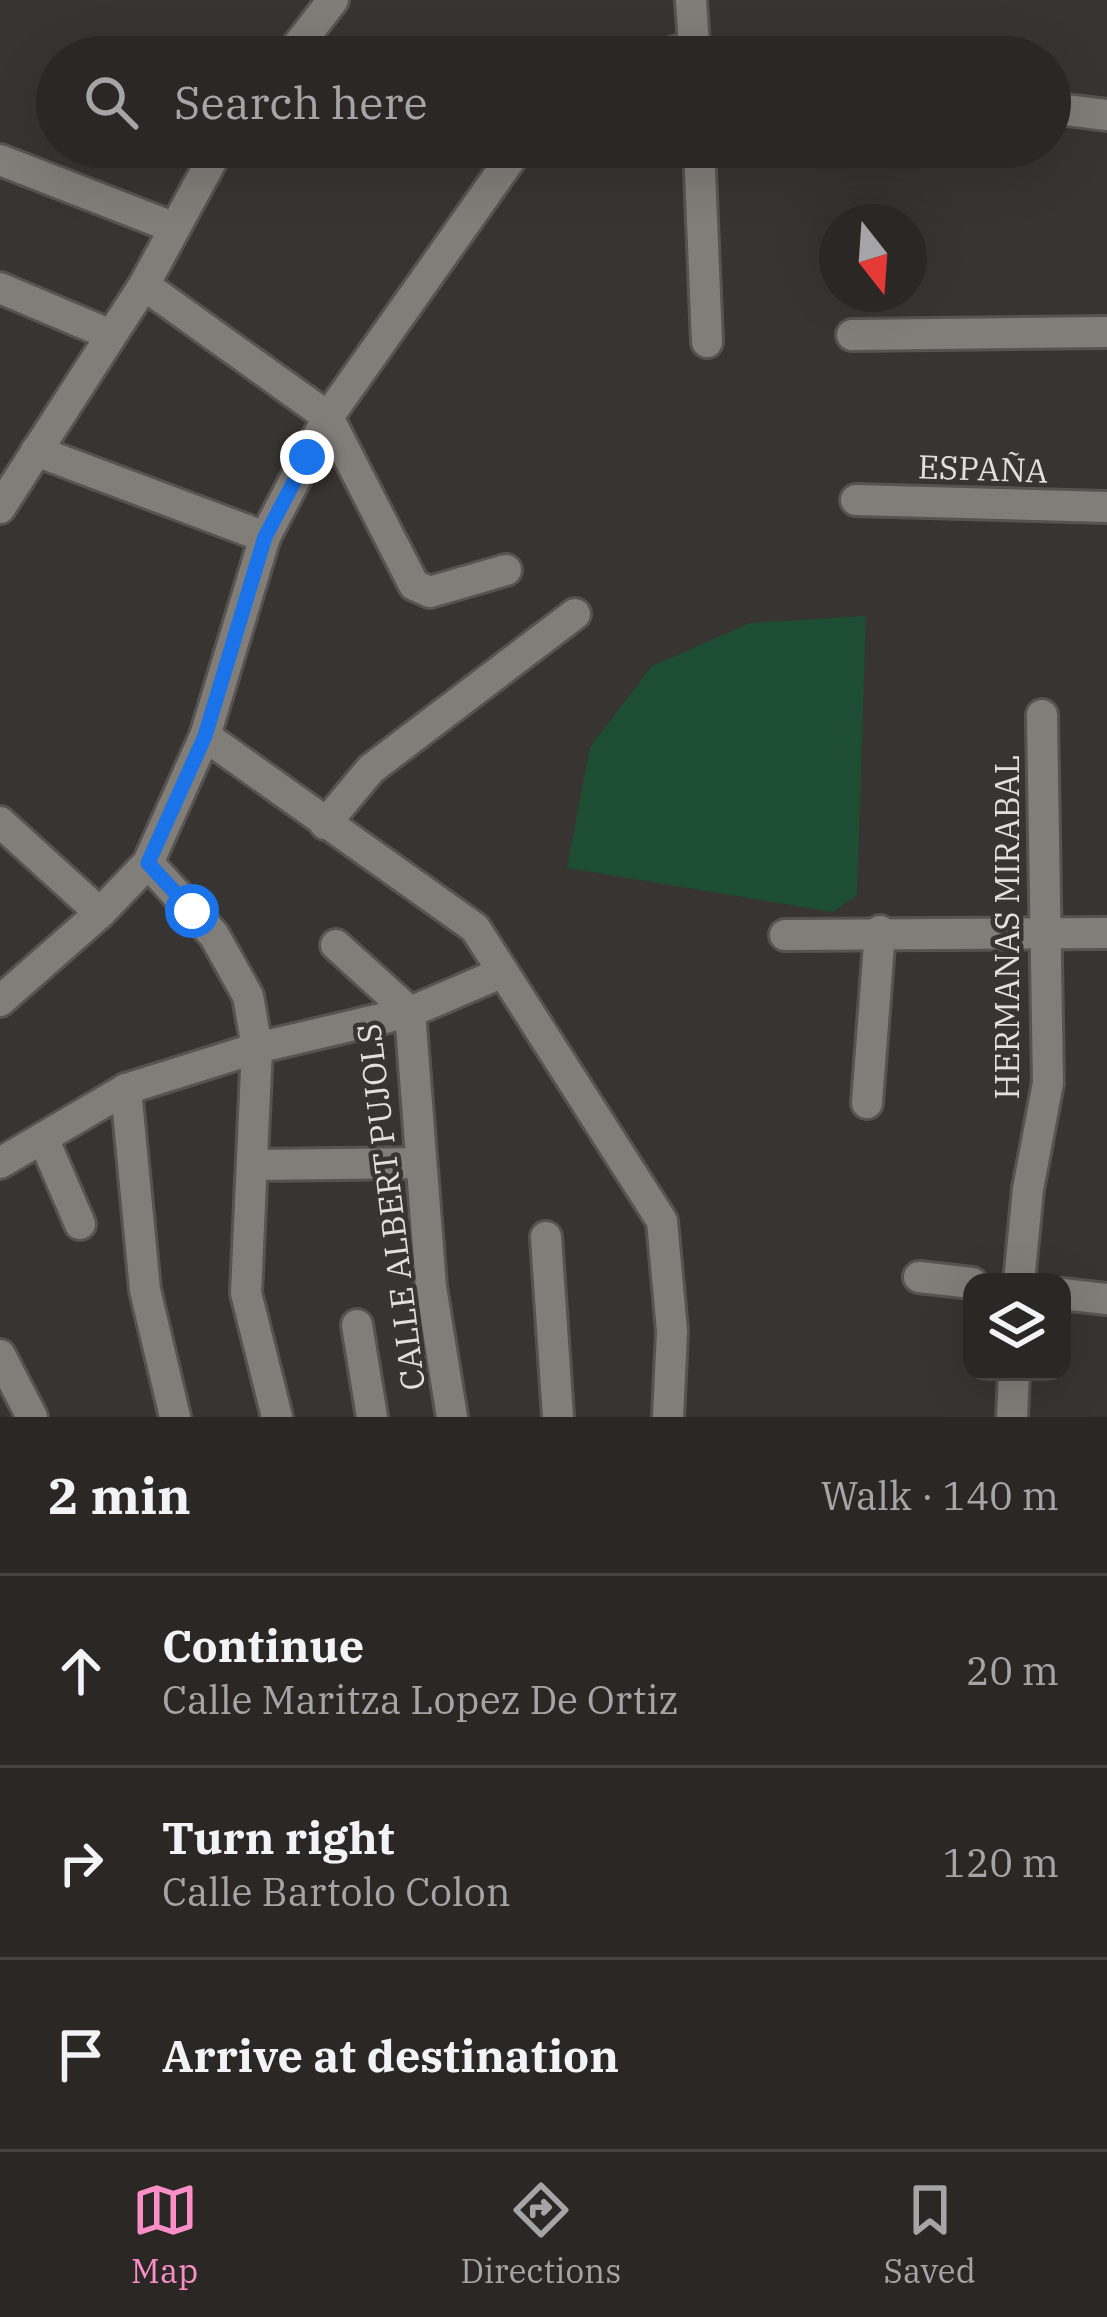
<!DOCTYPE html>
<html lang="en">
<head>
<meta charset="utf-8">
<style>
	:root { --surface:#2a2725; --page:#322f2d; --text:#f1f3f6; --muted:#a5a5a7; --line:#464442; --accent:#fa8fc7 }
	body { margin:0; font-family:"IBM Plex Serif",serif; background:var(--page); color:var(--text) }
	.controls { position:absolute; right:36px; bottom:36px; display:grid; overflow:hidden; border-radius:24px; box-shadow:0 12px 48px #0002 }
	.controls button { width:108px; height:108px; display:grid; place-items:center; padding:0; border:0; border-bottom:3px solid var(--line); background:var(--surface); color:var(--text); font:60px sans-serif }
	.compass { position:absolute; left:819px; top:204px; width:108px; height:108px; border-radius:50%; background:var(--surface); box-shadow:0 12px 48px #0002; rotate:163deg }
	.stop { position:absolute; width:36px; height:36px; margin:-27px; border:9px solid #1a73e8; border-radius:50%; background:#fff }
	.stop.end { background:#1a73e8; border-color:#fff; box-shadow:0 3px 12px #0008 }
	.list { margin:0; padding:0; list-style:none }
	h2 { display:flex; justify-content:space-between; align-items:center; height:156px; margin:0; padding:0 48px; font-size:51px }
	h2 small { font-size:39px; font-weight:400; color:var(--muted) }
	.list li { display:grid; grid-template-columns:78px 1fr auto; gap:36px; align-items:center; box-sizing:border-box; height:192px; padding:0 48px; border-top:3px solid var(--line) }
	.list b { display:block; font-size:45px; white-space:nowrap }
	.list p { margin:0; font-size:39px; white-space:nowrap; color:var(--muted) }
	.list em { font-size:39px; font-style:normal; color:var(--muted) }
	.icon { flex:none; width:66px; height:66px; fill:none; stroke:currentColor; stroke-width:2; stroke-linecap:round; stroke-linejoin:round }
	.map { position:relative; flex:none; width:1107px; height:1417px; overflow:hidden }
	.search { position:absolute; background:var(--surface); box-shadow:0 12px 48px #0002; left:36px; right:36px; top:36px; height:132px; display:flex; align-items:center; gap:30px; box-sizing:border-box; padding:0 42px; border-radius:66px; color:var(--muted); font-size:45px }
	.sheet { height:732px; background:var(--surface) }
	nav { display:flex; justify-content:space-around; align-items:center; box-sizing:border-box; height:168px; border-top:3px solid var(--line); background:var(--surface); font-size:33px; color:var(--muted) }
	nav a { display:grid; justify-items:center; gap:6px }
	nav .on { color:var(--accent) }
	.map>svg:first-child { display:block }
</style>
</head>
<body>
<div class="map">
<svg width="1107" height="1417" viewBox="0 0 1107 1417">
	<rect width="100%" height="100%" fill="#383431"/>
	<polygon fill="#1d4d32" points="866,616 857,895 833,912 567,868 590,747 652,666 750,623"/>
	<g fill="none" stroke-linecap="round" stroke-linejoin="round">
		<g stroke="#565350" stroke-width="36">
			<g id="minor">
				<polyline points="289,57 333,0"/>
				<polyline points="660,57 694,46 691,0"/>
				<polyline points="1050,108 1107,115"/>
				<polyline points="699,147 707,342"/>
				<polyline points="0,160 175,228"/>
				<polyline points="144,285 328,417 414,585 430,592 506,570"/>
				<polyline points="0,288 111,335"/>
				<polyline points="852,335 1107,332"/>
				<polyline points="36,451 265,537"/>
				<polyline points="856,500 1107,507"/>
				<polyline points="0,508 144,285 219,147"/>
				<polyline points="205,736 475,928 662,1221 672,1331 668,1417"/>
				<polyline points="0,822 100,913"/>
				<polyline points="325,824 371,769 575,614"/>
				<polyline points="148,863 214,935 248,996 257,1048 246,1293 277,1417"/>
				<polyline points="785,935 1107,933"/>
				<polyline points="336,945 410,1012 431,1287 452,1417"/>
				<polyline points="0,1001 100,913 148,863 205,736 265,537 328,417 519,147"/>
				<polyline points="126,1089 145,1290 175,1417"/>
				<polyline points="867,1103 880,931"/>
				<polyline points="43,1138 80,1224"/>
				<polyline points="0,1163 126,1089 257,1048 410,1012 501,973"/>
				<polyline points="252,1165 421,1163"/>
				<polyline points="546,1237 558,1417"/>
				<polyline points="919,1277 972,1283"/>
				<polyline points="1019,1282 1028,1189 1048,1083 1042,715"/>
				<polyline points="1062,1294 1107,1299"/>
				<polyline points="357,1325 372,1417"/>
				<polyline points="0,1355 32,1417"/>
				<polyline points="1012,1417 1014,1372"/>
			</g>
		</g>
		<use href="#minor" stroke="#817d79" stroke-width="30"/>
	</g>
	<g fill="none" stroke-linecap="round" stroke-linejoin="round">
		<polyline stroke="#1a73e8" stroke-width="15" points="192,911 148,863 205,736 265,537 307,457"/>
	</g>
	<g text-anchor="middle" dominant-baseline="central" stroke-width="9" stroke-linejoin="round" paint-order="stroke">
		<g font-size="33" fill="#e2dfdd" stroke="#383431">
			<text transform="translate(983 468) rotate(2)">ESPAÑA</text>
			<text transform="translate(1006 927) rotate(-90)">HERMANAS MIRABAL</text>
			<text transform="translate(390 1207) rotate(-97)">CALLE ALBERT PUJOLS</text>
		</g>
	</g>
</svg>
<div class="controls">
<button><svg class="icon" aria-label="layers" viewBox="0 0 24 24"><path d="M12 4l9 5-9 5-9-5zM3 14l9 5 9-5"/></svg></button>
</div>
<svg class="compass" viewBox="-18 -18 36 36"><path d="M0-13l5 13h-10z" fill="#e53935"/><path d="M0 13l5-13h-10z" fill="#a5a5a7"/></svg>
<div class="stop" style="left:192px;top:911px"></div>
<div class="stop end" style="left:307px;top:457px"></div>
<div class="search"><svg class="icon" aria-label="search" viewBox="0 0 24 24"><circle cx="10" cy="10" r="6"/><path d="M15 15l6 6"/></svg>Search here</div>
</div>
<section class="sheet">
<h2>2 min<small>Walk · 140 m</small></h2>
<ul class="list">
<li><svg class="icon" aria-label="ahead" viewBox="0 0 24 24"><path d="M12 20V5M6 11l6-6 6 6"/></svg><div><b>Continue</b><p>Calle Maritza Lopez De Ortiz</p></div><em>20 m</em></li>
<li><svg class="icon" aria-label="right" viewBox="0 0 24 24"><path d="M7 20v-9h11M14 6l5 5-5 5"/></svg><div><b>Turn right</b><p>Calle Bartolo Colon</p></div><em>120 m</em></li>
<li><svg class="icon" aria-label="arrive" viewBox="0 0 24 24"><path d="M6 21V4h12l-3 4 3 4H6"/></svg><div><b>Arrive at destination</b></div></li>
</ul>
</section>
<nav>
<a class="on"><svg class="icon" aria-label="map" viewBox="0 0 24 24"><path d="M3 6l6-2 6 2 6-2v14l-6 2-6-2-6 2zM9 4v14M15 6v14"/></svg>Map</a>
<a><svg class="icon" aria-label="directions" viewBox="0 0 24 24"><path d="M12 3l9 9-9 9-9-9zM9 14v-3h6M13 9l2 2-2 2"/></svg>Directions</a>
<a><svg class="icon" aria-label="saved" viewBox="0 0 24 24"><path d="M7 4h10v16l-5-4-5 4z"/></svg>Saved</a>
</nav>
</body>
</html>
